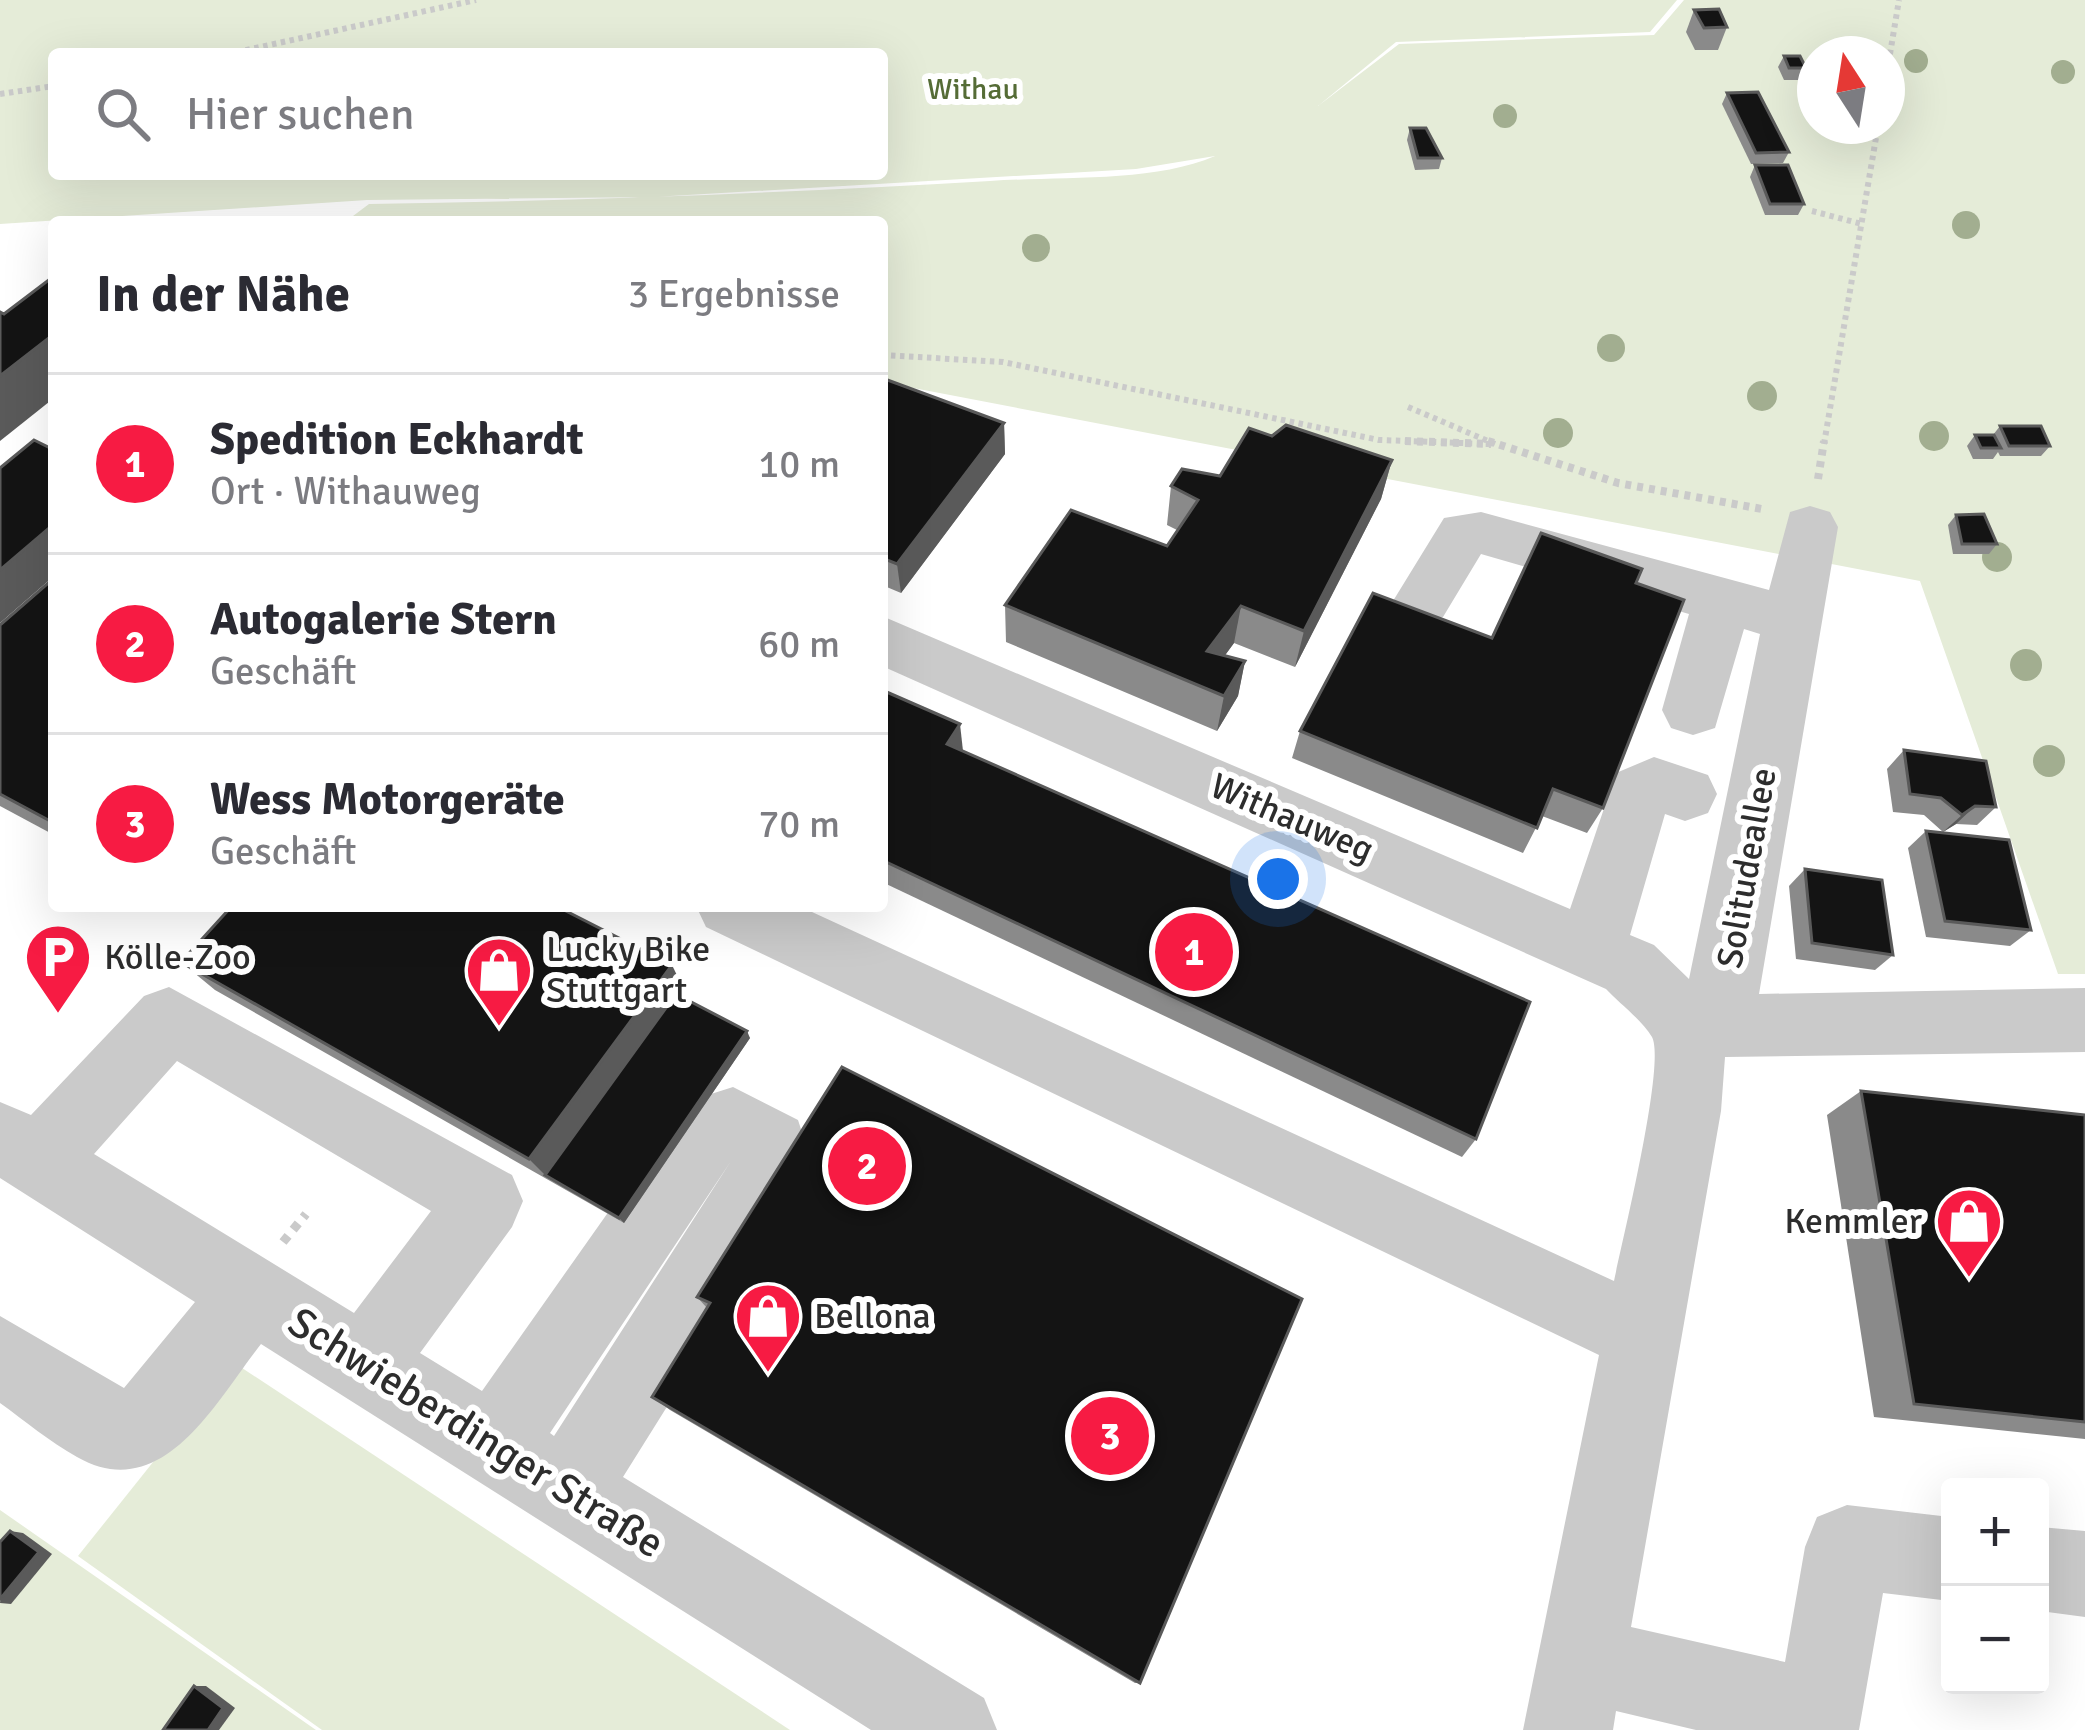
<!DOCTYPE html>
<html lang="de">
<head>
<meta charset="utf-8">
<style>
	:root { --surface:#fff; --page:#f2f2f3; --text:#2b2b33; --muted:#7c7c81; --line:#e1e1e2; --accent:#f71b43 }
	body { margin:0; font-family:Signika,sans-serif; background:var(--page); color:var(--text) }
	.controls { position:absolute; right:36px; bottom:36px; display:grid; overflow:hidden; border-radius:12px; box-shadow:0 12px 48px #0002 }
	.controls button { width:108px; height:108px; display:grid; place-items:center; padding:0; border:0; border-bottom:3px solid var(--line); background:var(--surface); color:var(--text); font:60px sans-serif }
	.compass { position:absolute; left:1797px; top:36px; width:108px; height:108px; border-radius:50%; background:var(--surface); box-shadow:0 12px 48px #0002; rotate:348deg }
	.you { position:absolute; left:1278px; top:879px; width:42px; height:42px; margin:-30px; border:9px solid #fff; border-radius:50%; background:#1a73e8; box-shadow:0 0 0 18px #1a73e833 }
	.badge { display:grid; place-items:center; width:78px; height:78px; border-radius:50%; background:var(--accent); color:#fff; font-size:39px; font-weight:700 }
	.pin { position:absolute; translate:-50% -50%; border:6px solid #fff; box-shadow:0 3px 12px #0006 }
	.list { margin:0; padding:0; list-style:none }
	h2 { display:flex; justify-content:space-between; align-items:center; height:156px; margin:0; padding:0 48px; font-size:51px }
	h2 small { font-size:39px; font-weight:400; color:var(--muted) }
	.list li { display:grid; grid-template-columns:78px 1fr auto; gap:36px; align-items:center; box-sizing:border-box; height:180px; padding:0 48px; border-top:3px solid var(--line) }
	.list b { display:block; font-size:45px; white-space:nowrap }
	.list p { margin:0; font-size:39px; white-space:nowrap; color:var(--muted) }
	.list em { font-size:39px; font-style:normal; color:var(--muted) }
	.icon { flex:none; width:66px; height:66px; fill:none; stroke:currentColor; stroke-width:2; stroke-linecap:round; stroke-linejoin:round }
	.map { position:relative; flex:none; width:2085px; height:1730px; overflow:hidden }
	.search { position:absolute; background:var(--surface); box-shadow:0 12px 48px #0002; left:48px; top:48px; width:840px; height:132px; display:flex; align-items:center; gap:30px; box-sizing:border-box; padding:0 42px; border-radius:12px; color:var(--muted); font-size:45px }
	.panel { position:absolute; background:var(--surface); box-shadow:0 12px 48px #0002; left:48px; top:216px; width:840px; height:696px; border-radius:12px }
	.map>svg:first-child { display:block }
</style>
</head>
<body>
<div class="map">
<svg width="2085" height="1730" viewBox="0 0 2085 1730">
	<rect width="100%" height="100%" fill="#fff"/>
	<g fill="#e5ecd8" fill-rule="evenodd">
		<path d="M0,0H1677L1650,32L1396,42L1318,106L1399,44L1654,35L1684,0H2085V974H2058L1920,581L882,382V222H345L369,204C576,201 783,193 990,181C1060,176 1152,183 1215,156L1136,169L653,197L367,200L0,224ZM54,54H882V174H54ZM1815,54H1887V126H1815Z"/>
		<polygon points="233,1362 790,1730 322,1730 78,1556"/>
		<polygon points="0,1510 316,1730 0,1730"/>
	</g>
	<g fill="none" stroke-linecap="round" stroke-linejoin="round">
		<g stroke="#cacaca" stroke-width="6" stroke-dasharray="4.5 4.5" stroke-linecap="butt">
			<polyline points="228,54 476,0"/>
			<polyline points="1887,72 1899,0"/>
			<polyline points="0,94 54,86"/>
			<polyline points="1812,211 1862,224"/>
			<polyline points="882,355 1003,362 1379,440 1489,444"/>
			<polyline points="1408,407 1495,444"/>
			<polyline points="1824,444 1878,126"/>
		</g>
		<g stroke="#cacaca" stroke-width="8" stroke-dasharray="6 6" stroke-linecap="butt">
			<polyline points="1405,441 1491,444"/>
			<polyline points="1488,441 1618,483 1762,509"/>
			<polyline points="1818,479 1824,441"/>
		</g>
		<polyline stroke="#cacaca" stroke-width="9" stroke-dasharray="8 8" stroke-linecap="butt" points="283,1242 306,1214"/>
		<g fill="#cacaca" fill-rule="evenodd">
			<path d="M1810,506L1830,512L1838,527L1759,994L2085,988V1052L1725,1057L1721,1111L1631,1627L1785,1662L1805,1547L1817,1517L1847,1505L1950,1517V1601L1883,1593L1859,1730H1696L1616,1711L1613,1730H1523L1599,1355L706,927L696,906H799L1614,1281C1622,1242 1666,1064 1652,1037C1642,1020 1619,1003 1606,989L882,666V616L1570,909L1616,773L1654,757L1708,775L1717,794L1708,813L1685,821L1665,814L1630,935L1654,945L1689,979L1760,634L1744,629L1715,728L1693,735L1671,728L1662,710L1689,614L1481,554L1443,617L1422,624L1401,617L1393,601L1444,518L1481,512L1769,590L1790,512Z"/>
			<path d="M169,987L512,1175L523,1201L512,1227L420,1353L482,1391L686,1102L733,1087L798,1120L813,1166L802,1191L623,1477L984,1698L997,1730H871L261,1344C216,1401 163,1506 77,1457C50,1442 25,1421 0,1403V1316L124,1388L195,1302L0,1178V1102L31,1115L144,996ZM177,1061L431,1211L354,1313L94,1154ZM731,1161L554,1436L550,1433Z"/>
			<polygon points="2040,1527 2085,1531 2085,1617 2040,1611"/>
		</g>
	</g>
	<g fill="#a2ae90">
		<circle cx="1916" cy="61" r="12"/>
		<circle cx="2063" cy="72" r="12"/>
		<circle cx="1505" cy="116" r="12"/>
		<circle cx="1966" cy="225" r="14"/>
		<circle cx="1036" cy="248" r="14"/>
		<circle cx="1611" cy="348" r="14"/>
		<circle cx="1762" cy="396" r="15"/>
		<circle cx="1558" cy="433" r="15"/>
		<circle cx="1934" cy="436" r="15"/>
		<circle cx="1997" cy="557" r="15"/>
		<circle cx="2026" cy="665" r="16"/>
		<circle cx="2049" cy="761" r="16"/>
	</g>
	<g fill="#8a8a8a">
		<polygon points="1694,10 1727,27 1718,50 1695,50 1686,32"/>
		<polygon points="1784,56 1806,68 1801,80 1784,80 1778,67"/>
		<polygon points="1727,93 1789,152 1783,163 1751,164 1722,104"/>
		<polygon points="1410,128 1442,158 1439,169 1415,170 1407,140"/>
		<polygon points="1755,165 1804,204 1798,215 1765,215 1750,177"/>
		<polygon points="882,363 886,379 1004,423 1005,454 901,593 882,585"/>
		<polygon points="2000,426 2050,446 2041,456 2000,456 1998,452 1993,459 1973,459 1967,446 1975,435 1993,435"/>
		<polygon points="1272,436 1392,460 1381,499 1295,667 1234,643 1225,655 1245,661 1238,696 1217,731 1006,642 1005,605 1167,546 1177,530 1167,525 1171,486 1220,476"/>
		<polygon points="1956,515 1997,544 1989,554 1953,554 1948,525"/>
		<polygon points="54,578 54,835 0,806 0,625"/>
		<polygon points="1636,583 1603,808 1587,833 1542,816 1523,853 1292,758 1300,731 1492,638"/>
		<polygon points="882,690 963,751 1476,1139 1462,1157 882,882"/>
		<polygon points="1904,750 1996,807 1977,825 1956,824 1943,832 1924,815 1893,812 1887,769"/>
		<polygon points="1926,831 2031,930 2010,946 1926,937 1908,848"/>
		<polygon points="1805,869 1893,955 1875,970 1796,959 1789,886"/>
		<polygon points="181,962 686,994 683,998 750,1038 624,1223 215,990"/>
		<polygon points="842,1067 1140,1683 1135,1683 670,1410 652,1397 707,1308 697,1297"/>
		<polygon points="1861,1091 2085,1115 2085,1439 1874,1417 1827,1115"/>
	</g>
	<g fill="#5a5a5a">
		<polygon points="54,334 54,398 0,441 0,376"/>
		<polygon points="1004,423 1005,454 901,593 897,564"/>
		<polygon points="1392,460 1381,499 1295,667 1304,631"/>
		<polygon points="54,524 54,576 0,623 0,570"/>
		<polygon points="1241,606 1234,643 1202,687 1207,651"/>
		<polygon points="1245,661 1238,696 1217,731 1224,696"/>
		<polygon points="960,724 963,751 947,744"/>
		<polygon points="1975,806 1956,824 1943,832 1962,815"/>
		<polygon points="672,965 686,994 552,1179 545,1175 529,1159"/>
		<polygon points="747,1031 750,1038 624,1223 619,1218"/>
		<polygon points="10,1531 23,1533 52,1554 11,1604 0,1603"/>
		<polygon points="194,1686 206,1686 235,1708 219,1730 208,1730"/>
	</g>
	<g fill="#141414" stroke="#5a5a5a" stroke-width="3">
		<polygon points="1719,9 1727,27 1704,28 1694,10"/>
		<polygon points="1784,56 1800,56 1806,68 1789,68"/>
		<polygon points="1758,92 1789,152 1756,153 1727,93"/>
		<polygon points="1410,128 1426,128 1442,158 1418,158"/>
		<polygon points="1755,165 1788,165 1804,204 1770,204"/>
		<polygon points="54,276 54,334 0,376 0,312 4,314"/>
		<polygon points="882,378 1004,423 897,564 882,558"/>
		<polygon points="1286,425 1392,460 1304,631 1241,606 1207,651 1245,661 1224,696 1005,605 1071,510 1167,546 1198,500 1171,486 1182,469 1220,476 1249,428 1272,436"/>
		<polygon points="2000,426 2041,426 2050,446 2009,446"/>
		<polygon points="1975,435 1994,435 2001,448 1981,448"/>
		<polygon points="34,440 54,450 54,524 0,570 0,468"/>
		<polygon points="1984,514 1997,544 1962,544 1956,515"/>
		<polygon points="1541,533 1642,569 1636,583 1684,600 1603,808 1553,789 1537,828 1300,731 1373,593 1492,638"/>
		<polygon points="54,578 54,823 0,794 0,625"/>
		<polygon points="882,690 960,724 947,744 1530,1002 1476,1139 882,860"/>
		<polygon points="1904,750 1986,761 1996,807 1975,806 1962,815 1941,798 1910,794"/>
		<polygon points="1926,831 2009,840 2031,930 1945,921"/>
		<polygon points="1805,869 1882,880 1893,955 1812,943"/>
		<polygon points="232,906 556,906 672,965 529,1159 181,962"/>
		<polygon points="676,994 747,1031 619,1218 545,1175"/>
		<polygon points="842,1067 1302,1299 1140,1683 652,1397 710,1303 697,1297"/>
		<polygon points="1861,1091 2085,1115 2085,1422 1914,1404"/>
		<polygon points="10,1531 39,1552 0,1599 0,1542"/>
		<polygon points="194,1686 223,1708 208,1730 163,1730"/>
	</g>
	<defs>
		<g id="parking-pin" transform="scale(3.45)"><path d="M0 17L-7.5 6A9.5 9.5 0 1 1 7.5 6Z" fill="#f71b43" stroke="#fff"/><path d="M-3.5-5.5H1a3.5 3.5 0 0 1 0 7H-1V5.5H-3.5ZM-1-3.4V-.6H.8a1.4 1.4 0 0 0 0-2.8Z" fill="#fff"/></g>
		<g id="shop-pin" transform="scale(3.45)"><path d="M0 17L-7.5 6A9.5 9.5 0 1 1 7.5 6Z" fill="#f71b43" stroke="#fff"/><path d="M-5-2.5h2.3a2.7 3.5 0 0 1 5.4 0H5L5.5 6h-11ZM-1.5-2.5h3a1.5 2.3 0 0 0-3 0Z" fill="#fff"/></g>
	</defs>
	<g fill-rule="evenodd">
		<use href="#parking-pin" x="58" y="957"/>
		<use href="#shop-pin" x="499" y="970"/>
		<use href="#shop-pin" x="1969" y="1221"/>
		<use href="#shop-pin" x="768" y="1316"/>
	</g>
	<g text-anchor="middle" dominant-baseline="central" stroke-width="12" stroke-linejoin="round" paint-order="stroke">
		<g font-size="30" fill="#556c36" stroke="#fff">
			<text x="973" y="89">Withau</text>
		</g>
		<g font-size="36" fill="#2d2d2d" stroke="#fff">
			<text transform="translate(1292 818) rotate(23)">Withauweg</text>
			<text transform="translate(1747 868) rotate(-80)">Solitudeallee</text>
		</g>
		<g font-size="36" fill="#2d2d2d" stroke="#fff" text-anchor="start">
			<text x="546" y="949">Lucky Bike<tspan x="546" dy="41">Stuttgart</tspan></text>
			<text x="104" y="957">Kölle-Zoo</text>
			<text x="1922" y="1221" text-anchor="end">Kemmler</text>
			<text x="814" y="1316">Bellona</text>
		</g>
		<g font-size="42" fill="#2d2d2d" stroke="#fff">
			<text transform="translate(476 1433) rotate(32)">Schwieberdinger Straße</text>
		</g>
	</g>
</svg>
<div class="controls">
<button>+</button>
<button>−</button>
</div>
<svg class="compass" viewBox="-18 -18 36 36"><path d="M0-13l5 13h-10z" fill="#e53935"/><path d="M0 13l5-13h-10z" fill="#7c7c81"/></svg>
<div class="you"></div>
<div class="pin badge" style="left:1194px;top:952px">1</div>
<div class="pin badge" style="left:867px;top:1166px">2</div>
<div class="pin badge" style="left:1110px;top:1436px">3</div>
<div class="search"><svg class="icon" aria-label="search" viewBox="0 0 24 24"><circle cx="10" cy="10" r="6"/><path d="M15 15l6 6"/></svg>Hier suchen</div>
<section class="panel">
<h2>In der Nähe<small>3 Ergebnisse</small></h2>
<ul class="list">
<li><span class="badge">1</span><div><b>Spedition Eckhardt</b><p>Ort · Withauweg</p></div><em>10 m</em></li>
<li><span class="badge">2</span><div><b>Autogalerie Stern</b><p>Geschäft</p></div><em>60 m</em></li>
<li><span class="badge">3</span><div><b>Wess Motorgeräte</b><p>Geschäft</p></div><em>70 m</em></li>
</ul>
</section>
</div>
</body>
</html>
